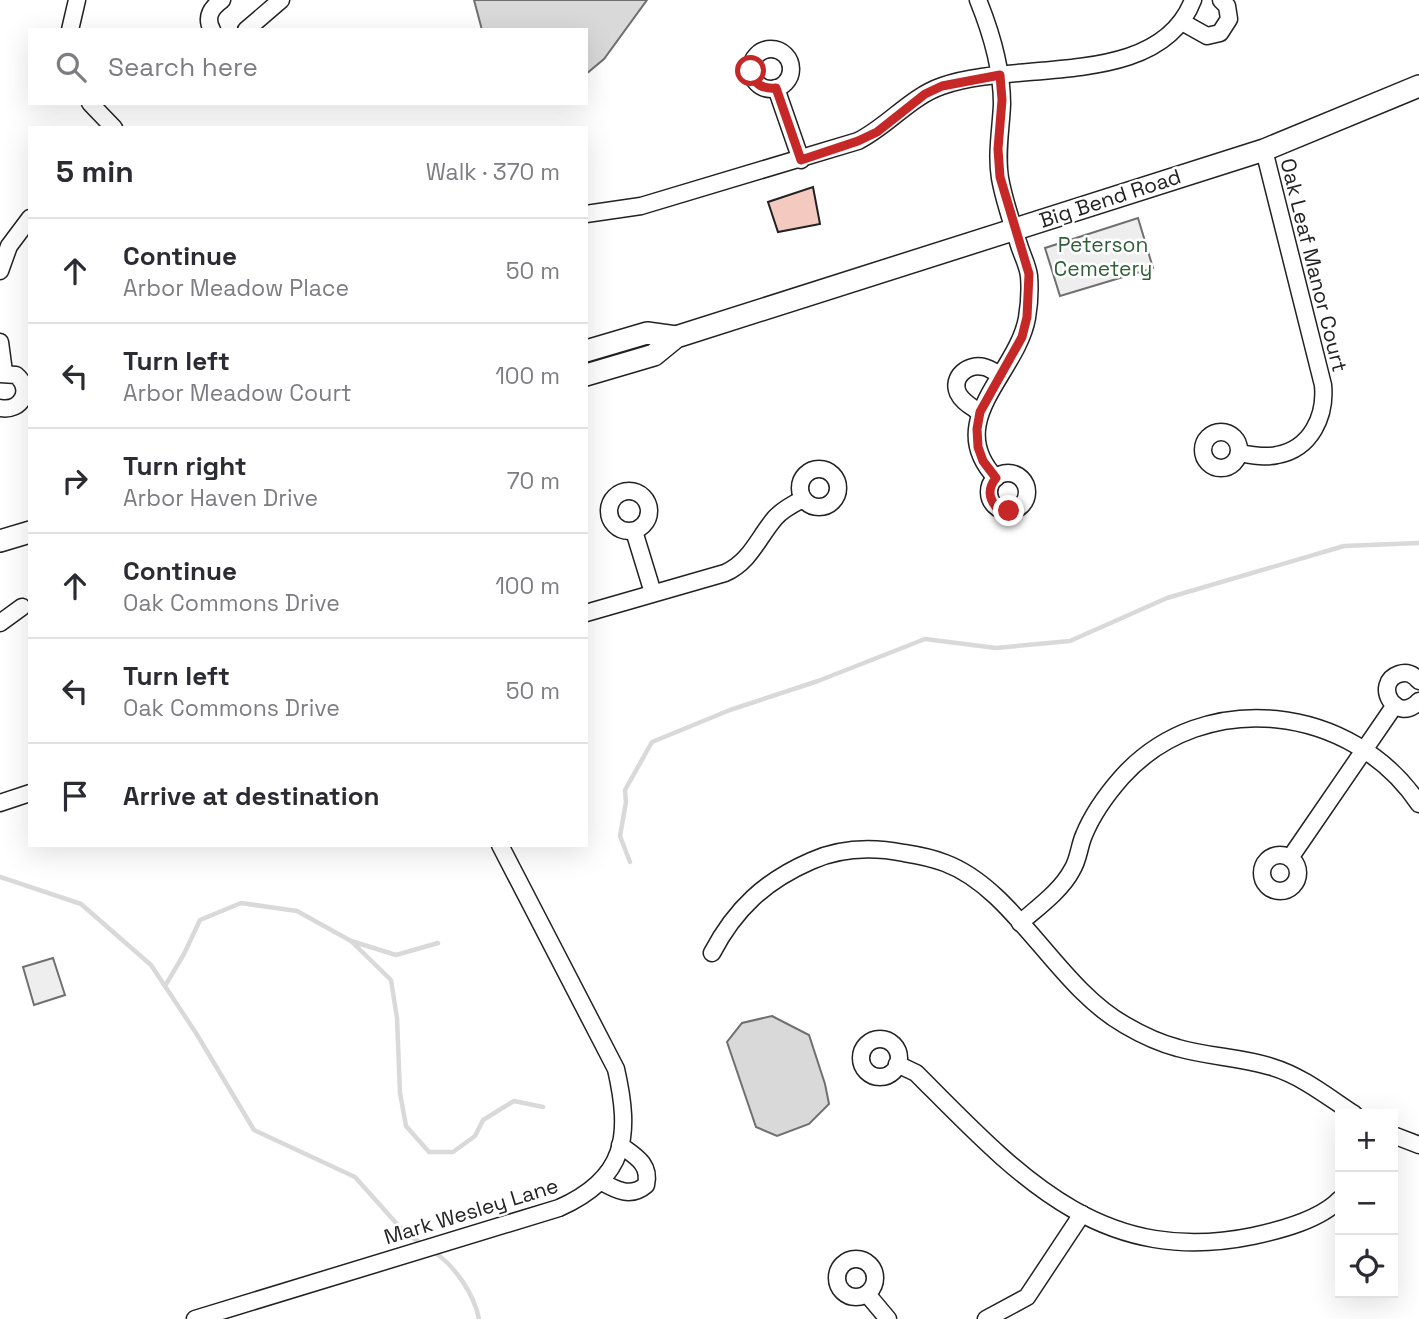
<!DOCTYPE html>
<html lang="en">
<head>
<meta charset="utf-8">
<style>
	:root { --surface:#fff; --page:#f7f7f7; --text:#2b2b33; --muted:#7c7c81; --line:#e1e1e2 }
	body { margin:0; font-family:"Space Grotesk",sans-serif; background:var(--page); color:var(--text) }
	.controls { position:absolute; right:21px; bottom:21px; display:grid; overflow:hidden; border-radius:0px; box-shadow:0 7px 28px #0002 }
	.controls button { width:63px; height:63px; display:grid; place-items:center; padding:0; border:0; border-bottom:2px solid var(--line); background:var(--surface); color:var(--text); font:35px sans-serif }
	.stop { position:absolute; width:21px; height:21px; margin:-16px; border:5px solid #c62828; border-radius:50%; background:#fff }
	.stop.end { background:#c62828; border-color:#fff; box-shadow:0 2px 7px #0008 }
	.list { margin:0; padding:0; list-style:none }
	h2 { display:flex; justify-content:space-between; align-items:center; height:91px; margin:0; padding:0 28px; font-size:30px }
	h2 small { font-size:23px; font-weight:400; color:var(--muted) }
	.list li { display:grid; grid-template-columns:46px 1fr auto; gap:21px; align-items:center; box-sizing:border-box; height:105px; padding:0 28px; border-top:2px solid var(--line) }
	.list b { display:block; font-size:26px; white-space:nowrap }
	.list p { margin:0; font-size:23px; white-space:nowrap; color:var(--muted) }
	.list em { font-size:23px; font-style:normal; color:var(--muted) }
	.icon { flex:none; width:38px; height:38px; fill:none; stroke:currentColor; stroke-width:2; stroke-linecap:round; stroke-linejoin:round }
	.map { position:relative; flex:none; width:1419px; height:1319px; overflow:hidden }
	.search { position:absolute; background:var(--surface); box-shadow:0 7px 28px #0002; left:28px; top:28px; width:560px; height:77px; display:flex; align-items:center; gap:18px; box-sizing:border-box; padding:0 24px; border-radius:0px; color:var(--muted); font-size:26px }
	.panel { position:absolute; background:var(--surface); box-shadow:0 7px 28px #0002; left:28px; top:126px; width:560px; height:721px; border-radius:0px }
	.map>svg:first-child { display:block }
</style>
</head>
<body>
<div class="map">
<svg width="1419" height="1319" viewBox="0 0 1419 1319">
	<rect width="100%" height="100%" fill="#fff"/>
	<g fill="#eee" stroke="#6f6f6f" stroke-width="2">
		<polygon points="1138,218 1153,268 1060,296 1045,248"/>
		<polygon points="53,958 65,995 34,1005 23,967"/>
	</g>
	<g fill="#d9d9d9" stroke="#6f6f6f" stroke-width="2">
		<polygon points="474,0 647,0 604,59 586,74 586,30 482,30"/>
		<polygon points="772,1016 809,1035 825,1084 829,1104 809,1124 777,1136 756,1127 727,1042 742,1023"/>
	</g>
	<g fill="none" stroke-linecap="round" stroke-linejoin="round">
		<g stroke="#d9d9d9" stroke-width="4.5">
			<polyline points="630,862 620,836 626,802 625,790 652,742 730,710 818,681 925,639 996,648 1070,641 1167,598 1344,546 1419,543"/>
			<polyline points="0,877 81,904 151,965 196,1033 254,1130 355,1177 405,1233 424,1245"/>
			<polyline points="351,941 391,980 397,1018 400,1093 406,1126 429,1152 453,1152 475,1136 483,1120 514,1101 543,1107"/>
			<polyline points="165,986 184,954 200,920 241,903 297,911 351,941 396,955 438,943"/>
			<path d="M434,1252C455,1266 474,1294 479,1319"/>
		</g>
	</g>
	<polygon fill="#f3c9c0" stroke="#222" stroke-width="2" points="813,187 820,224 778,232 768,202"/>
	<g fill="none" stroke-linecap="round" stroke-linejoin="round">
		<g stroke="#222" stroke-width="19">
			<g id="minor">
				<path d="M978,0C991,32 1002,69 1002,104C1001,129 996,153 1000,178C1004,201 1012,223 1019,245C1022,255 1028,266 1029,276C1030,288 1029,306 1027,318C1017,374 942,421 996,478"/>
				<polyline points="1182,22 1207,36 1220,33 1229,19 1227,6 1221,0"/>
				<polyline points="70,30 77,0"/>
				<path d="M212,30C205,17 211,8 222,0"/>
				<polyline points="246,30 281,0"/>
				<circle cx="771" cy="69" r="20"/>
				<polyline points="776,88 801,160"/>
				<polyline points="90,103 114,128"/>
				<path d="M586,214L641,206L858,141C888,126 910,97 942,86C1017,59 1159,90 1193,0"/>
				<polyline points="0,271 9,246 30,218"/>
				<polyline points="0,342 4,372"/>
				<path d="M0,374L16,375C33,389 22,412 0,408"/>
				<path d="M980,413C973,407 962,402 958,393C951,377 968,363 984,367C989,368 995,372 1000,375"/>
				<circle cx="1221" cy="450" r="18"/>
				<path d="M1239,453C1251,455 1265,458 1277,455C1311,449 1326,416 1323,385L1264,150"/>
				<circle cx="819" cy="488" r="19"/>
				<circle cx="1008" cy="492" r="19"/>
				<circle cx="629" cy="511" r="20"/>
				<polyline points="634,531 653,593"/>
				<path d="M586,613L725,573C750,562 758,538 775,518C782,510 793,504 803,499"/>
				<polyline points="0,623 22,607"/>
				<path d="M1419,681C1414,675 1408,671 1399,674C1372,683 1396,726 1419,701"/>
				<polyline points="0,803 30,793"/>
				<circle cx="1280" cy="873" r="18"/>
				<polyline points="1290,858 1395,705"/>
				<path d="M1020,923C1037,908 1061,891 1072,870C1079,859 1079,846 1084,835C1093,813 1107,794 1122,777C1204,686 1353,705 1419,804"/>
				<path d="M712,953C735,909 765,881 811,861C840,848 873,847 904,853C917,855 932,858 945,863C1015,889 1056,986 1125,1025C1142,1035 1159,1043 1178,1048C1209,1057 1241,1057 1272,1067C1302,1076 1328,1097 1354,1114"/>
				<circle cx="880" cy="1058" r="19"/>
				<path d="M897,1064L916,1073C1015,1172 1098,1268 1253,1236C1281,1230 1320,1220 1340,1199"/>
				<polyline points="1393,1135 1419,1145"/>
				<path d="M602,1182C616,1190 631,1198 646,1185C651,1164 635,1156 620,1145"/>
				<circle cx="856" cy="1278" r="19"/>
				<polyline points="867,1294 888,1319"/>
				<path d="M195,1319L559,1208C627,1178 631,1135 616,1069L500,845"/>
				<polyline points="986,1319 1027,1297 1082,1214"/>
			</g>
		</g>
		<g stroke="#222" stroke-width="24">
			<g id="major">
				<polyline points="586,351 647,333 676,337"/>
				<polyline points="586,375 654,355 676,337 1264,150 1419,86"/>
				<polyline points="0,541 30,532"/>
			</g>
		</g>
		<use href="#minor" stroke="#fff" stroke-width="16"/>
		<use href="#major" stroke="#fff" stroke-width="21"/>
	</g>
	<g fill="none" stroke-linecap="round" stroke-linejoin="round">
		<path stroke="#c62828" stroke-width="9" d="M751,71C754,85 763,89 776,88L801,160L858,141L877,132L925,94L942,86L1000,75L1002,100L998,149L1000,177L1029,274L1027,317L1022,337L980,412L977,429L978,447L983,461L996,478C988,488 988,497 996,507L1009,511"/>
	</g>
	<g text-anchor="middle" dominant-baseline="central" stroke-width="5" stroke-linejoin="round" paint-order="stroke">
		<g font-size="21" fill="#222" stroke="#fff">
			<text transform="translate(1110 198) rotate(-18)">Big Bend Road</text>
			<text transform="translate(1314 265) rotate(76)">Oak Leaf Manor Court</text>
			<text transform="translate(471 1211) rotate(-17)">Mark Wesley Lane</text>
		</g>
		<g font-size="21" fill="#2f5e38" stroke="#fff">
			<text x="1103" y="244">Peterson<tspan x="1103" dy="24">Cemetery</tspan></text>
		</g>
	</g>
</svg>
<div class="controls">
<button>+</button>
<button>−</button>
<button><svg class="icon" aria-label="locate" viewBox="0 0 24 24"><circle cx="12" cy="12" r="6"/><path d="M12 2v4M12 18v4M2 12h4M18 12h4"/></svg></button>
</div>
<div class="stop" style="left:751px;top:71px"></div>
<div class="stop end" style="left:1009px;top:511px"></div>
<div class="search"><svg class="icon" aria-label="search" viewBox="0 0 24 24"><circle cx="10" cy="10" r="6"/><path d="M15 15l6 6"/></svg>Search here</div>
<section class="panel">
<h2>5 min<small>Walk · 370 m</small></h2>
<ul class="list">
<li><svg class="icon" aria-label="ahead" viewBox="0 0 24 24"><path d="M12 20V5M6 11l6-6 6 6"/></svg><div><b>Continue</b><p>Arbor Meadow Place</p></div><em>50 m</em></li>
<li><svg class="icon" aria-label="left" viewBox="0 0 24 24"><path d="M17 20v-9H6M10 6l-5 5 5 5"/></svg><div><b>Turn left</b><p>Arbor Meadow Court</p></div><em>100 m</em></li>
<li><svg class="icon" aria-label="right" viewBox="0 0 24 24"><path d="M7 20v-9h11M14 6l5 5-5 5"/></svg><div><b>Turn right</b><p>Arbor Haven Drive</p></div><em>70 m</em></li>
<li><svg class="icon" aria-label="ahead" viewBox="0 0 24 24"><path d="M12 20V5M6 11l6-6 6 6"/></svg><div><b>Continue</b><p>Oak Commons Drive</p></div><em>100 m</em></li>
<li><svg class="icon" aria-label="left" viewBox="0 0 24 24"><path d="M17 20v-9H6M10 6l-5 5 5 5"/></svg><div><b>Turn left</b><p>Oak Commons Drive</p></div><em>50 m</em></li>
<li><svg class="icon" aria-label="arrive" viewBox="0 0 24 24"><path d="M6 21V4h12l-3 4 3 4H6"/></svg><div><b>Arrive at destination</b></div></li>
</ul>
</section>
</div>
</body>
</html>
